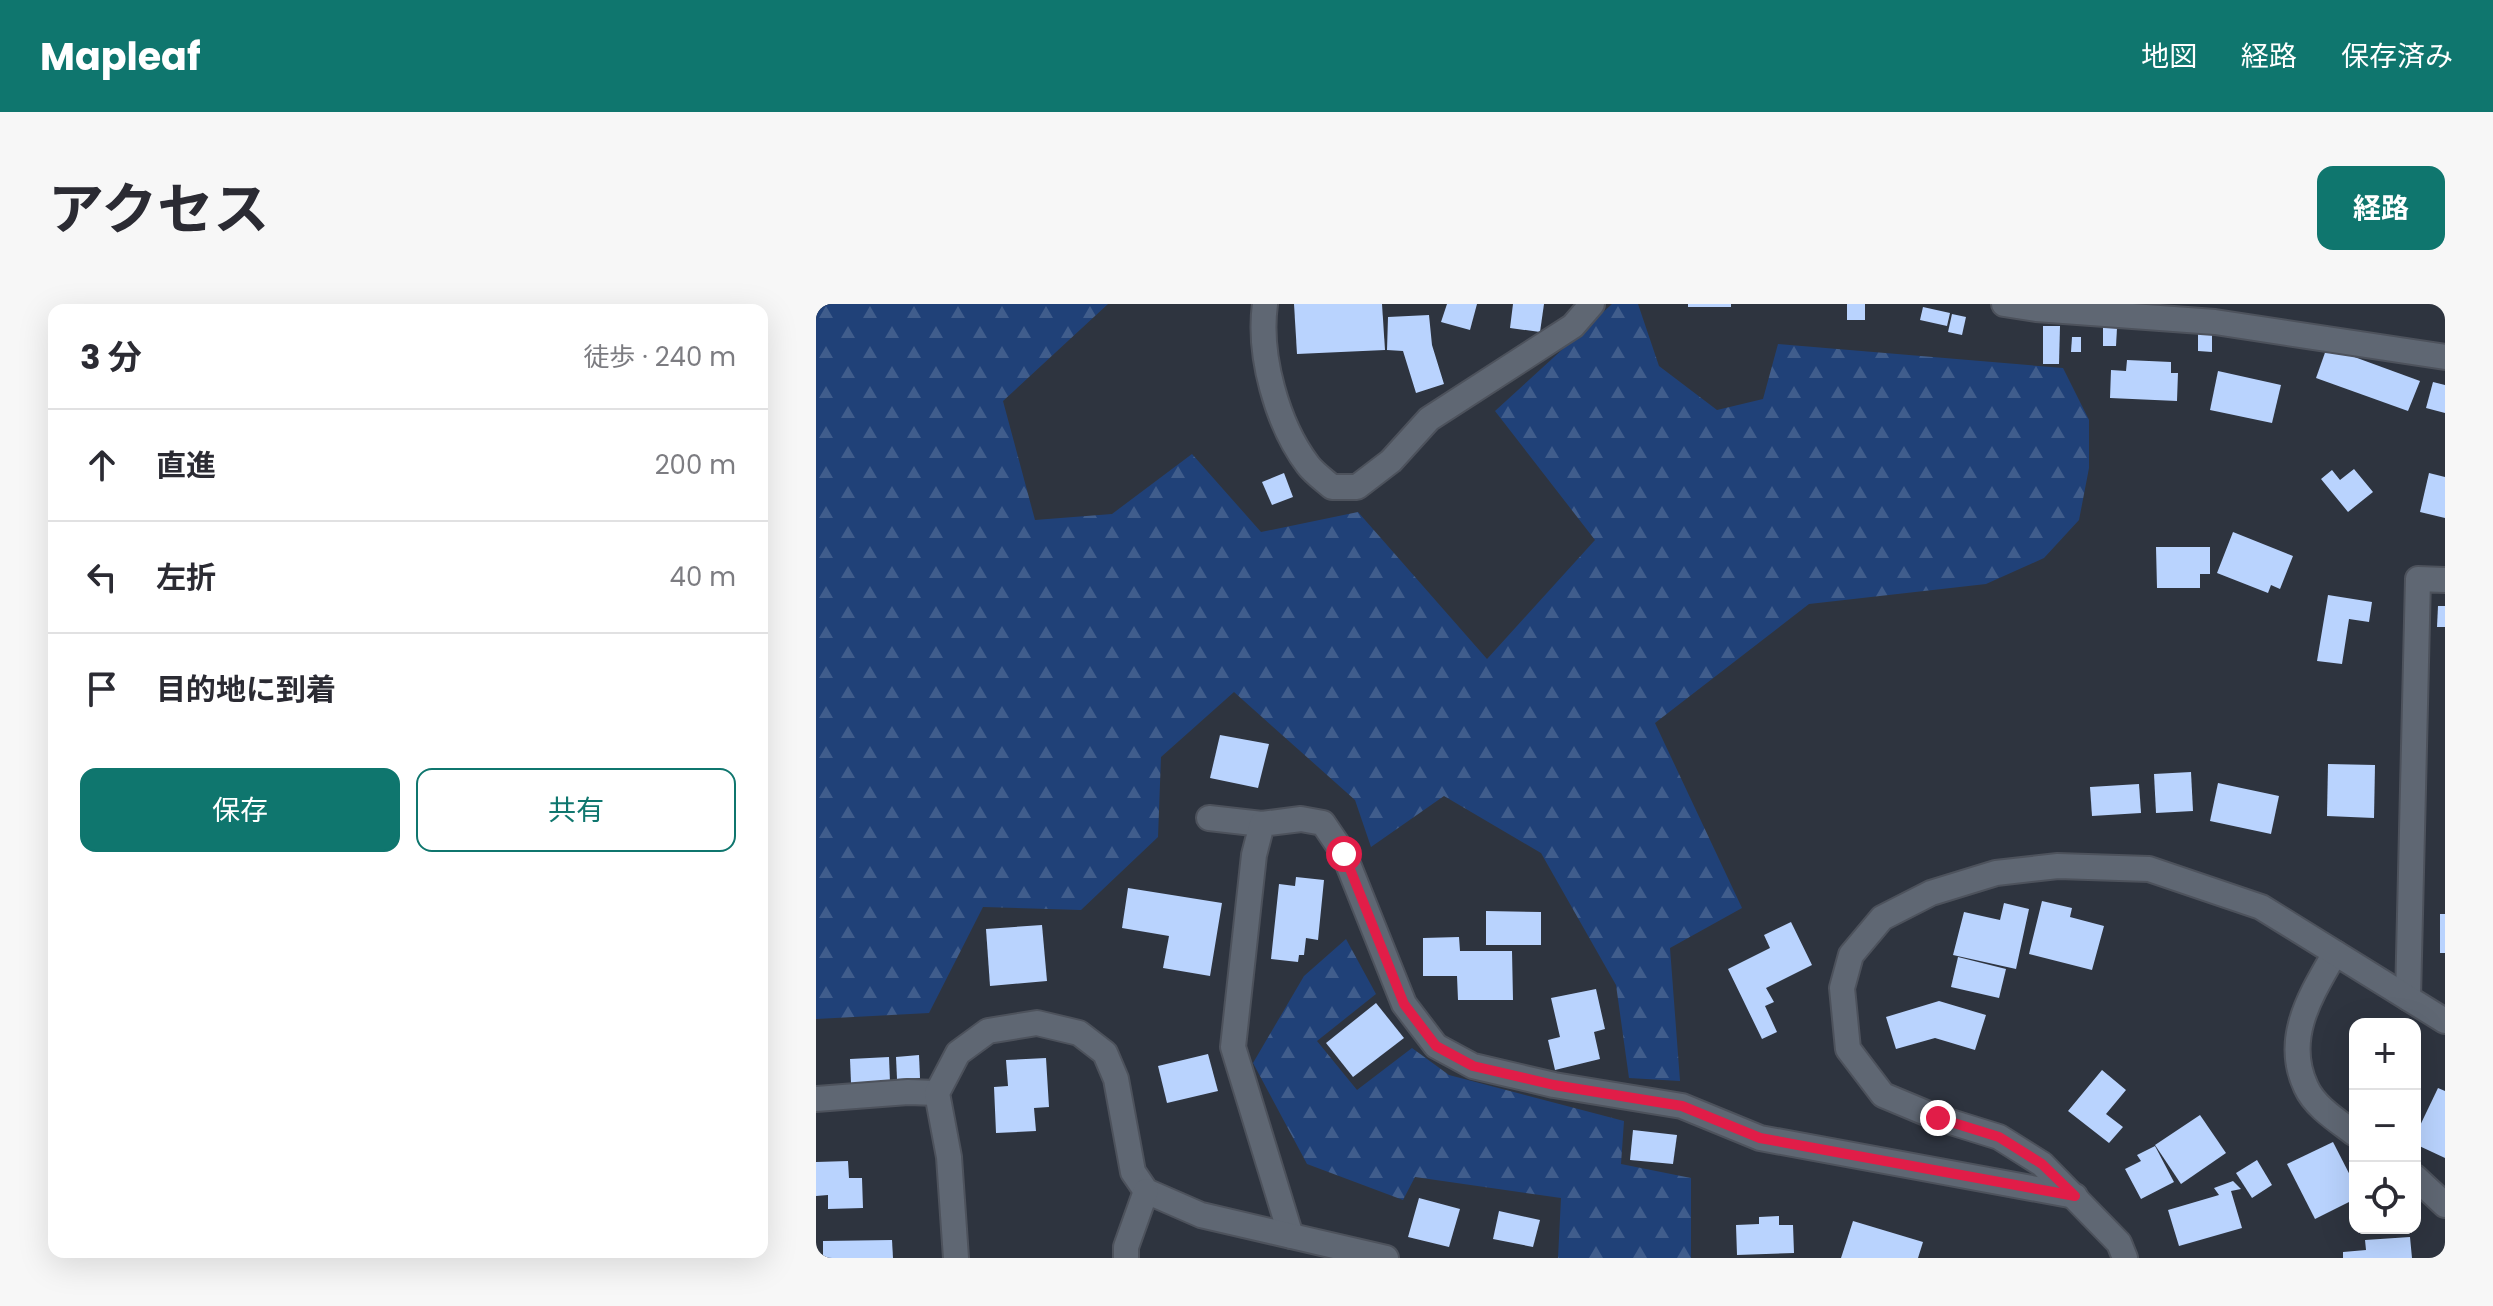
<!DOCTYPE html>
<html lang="ja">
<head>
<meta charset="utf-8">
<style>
	:root { --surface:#fff; --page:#f7f7f7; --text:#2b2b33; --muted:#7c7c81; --line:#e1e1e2; --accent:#0f766e }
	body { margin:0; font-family:Poppins,"Noto Sans JP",sans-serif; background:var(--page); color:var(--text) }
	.controls { position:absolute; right:24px; bottom:24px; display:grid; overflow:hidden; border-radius:16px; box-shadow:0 8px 32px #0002 }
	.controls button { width:72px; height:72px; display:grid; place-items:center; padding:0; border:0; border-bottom:2px solid var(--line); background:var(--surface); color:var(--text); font:40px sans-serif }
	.stop { position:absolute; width:24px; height:24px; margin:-18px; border:6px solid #e11d48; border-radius:50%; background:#fff }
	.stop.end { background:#e11d48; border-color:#fff; box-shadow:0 2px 8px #0008 }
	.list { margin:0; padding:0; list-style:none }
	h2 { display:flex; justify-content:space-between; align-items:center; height:104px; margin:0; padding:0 32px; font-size:34px }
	h2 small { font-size:26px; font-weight:400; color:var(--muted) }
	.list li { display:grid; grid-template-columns:52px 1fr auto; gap:24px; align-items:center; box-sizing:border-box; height:112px; padding:0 32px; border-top:2px solid var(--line) }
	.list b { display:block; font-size:30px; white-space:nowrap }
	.list em { font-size:26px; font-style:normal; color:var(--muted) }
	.actions { display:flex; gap:16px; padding:24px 32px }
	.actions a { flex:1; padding:18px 0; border:2px solid var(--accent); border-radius:16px; text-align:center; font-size:28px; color:var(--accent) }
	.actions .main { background:var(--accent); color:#fff }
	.icon { flex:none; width:44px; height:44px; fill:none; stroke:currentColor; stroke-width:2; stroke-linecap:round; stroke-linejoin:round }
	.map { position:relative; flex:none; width:1629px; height:954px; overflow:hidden; border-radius:16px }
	header { display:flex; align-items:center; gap:48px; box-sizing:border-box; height:112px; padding:0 40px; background:var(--accent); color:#fff }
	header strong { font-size:38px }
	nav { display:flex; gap:44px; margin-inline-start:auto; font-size:28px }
	.intro { display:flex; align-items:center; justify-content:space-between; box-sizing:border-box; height:192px; padding:0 48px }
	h1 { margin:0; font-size:56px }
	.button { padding:20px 36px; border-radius:16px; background:var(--accent); color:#fff; font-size:28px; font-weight:700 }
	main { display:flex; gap:48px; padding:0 48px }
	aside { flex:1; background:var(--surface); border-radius:16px; box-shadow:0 8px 32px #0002 }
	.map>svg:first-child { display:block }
</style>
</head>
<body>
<header>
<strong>Mapleaf</strong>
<nav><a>地図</a><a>経路</a><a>保存済み</a></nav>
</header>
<div class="intro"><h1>アクセス</h1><a class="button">経路</a></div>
<main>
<aside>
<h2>3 分<small>徒歩 · 240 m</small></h2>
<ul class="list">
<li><svg class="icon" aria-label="ahead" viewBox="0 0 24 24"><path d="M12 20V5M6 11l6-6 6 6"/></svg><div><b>直進</b></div><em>200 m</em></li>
<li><svg class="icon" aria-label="left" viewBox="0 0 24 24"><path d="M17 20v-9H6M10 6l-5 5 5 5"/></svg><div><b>左折</b></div><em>40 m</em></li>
<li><svg class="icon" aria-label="arrive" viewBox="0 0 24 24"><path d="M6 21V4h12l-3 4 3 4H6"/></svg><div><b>目的地に到着</b></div></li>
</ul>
<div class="actions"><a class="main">保存</a><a>共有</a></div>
</aside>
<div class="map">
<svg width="1629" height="954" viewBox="0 0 1629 954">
	<defs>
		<pattern id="forest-firs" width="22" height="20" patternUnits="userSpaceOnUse" patternTransform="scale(2)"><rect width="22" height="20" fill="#204178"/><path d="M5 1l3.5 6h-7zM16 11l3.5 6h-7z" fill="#405d8c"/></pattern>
	</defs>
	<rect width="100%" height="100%" fill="#2e343f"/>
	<g fill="url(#forest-firs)">
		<polygon points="0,0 292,0 187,97 219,216 296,210 376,150 445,228 542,208 671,355 779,236 679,107 796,0 822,0 843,62 901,106 947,95 962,40 1247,64 1273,116 1273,164 1263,216 1228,254 1170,280 993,300 839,419 926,604 854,644 864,777 813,774 800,681 725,549 628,492 555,543 539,496 418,388 345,453 342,533 265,606 167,603 113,709 0,715"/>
		<polygon points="530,635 560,690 501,737 541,786 596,744 633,771 808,817 805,860 875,874 875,954 742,954 745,894 599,873 587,896 491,860 437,759 488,672"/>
	</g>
	<g fill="#b9d3fe">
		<polygon points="478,0 566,0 569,46 481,50"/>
		<polygon points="631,0 661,0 654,26 625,18"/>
		<polygon points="697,0 728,0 724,28 694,24"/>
		<rect x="872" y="0" width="43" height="3"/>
		<rect x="1031" y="0" width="18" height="16"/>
		<polygon points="1107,3 1134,9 1131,22 1104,16"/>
		<polygon points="1136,10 1150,13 1146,31 1132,28"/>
		<polygon points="613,11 616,41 628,80 600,89 587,47 571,46 572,13"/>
		<polygon points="1227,22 1244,22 1243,60 1227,60"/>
		<polygon points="1287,24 1301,24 1300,42 1287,42"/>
		<polygon points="1382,26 1396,26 1396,48 1382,47"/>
		<polygon points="1256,33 1265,33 1265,48 1255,48"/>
		<polygon points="1511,43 1604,77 1592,107 1500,74"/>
		<polygon points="1311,56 1355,58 1355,69 1362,69 1361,97 1294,94 1295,66 1310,67"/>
		<polygon points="1402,67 1465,81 1456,119 1394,106"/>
		<polygon points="1617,78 1629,81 1629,109 1610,104"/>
		<polygon points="1538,165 1557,188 1532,208 1505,175 1516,166 1524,176"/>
		<polygon points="468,169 477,193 456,201 446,178"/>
		<polygon points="1613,169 1629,173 1629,214 1604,208"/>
		<polygon points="1417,228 1477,252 1464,285 1455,281 1452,289 1401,269"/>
		<polygon points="1340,243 1394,243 1394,270 1384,270 1384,284 1341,284"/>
		<polygon points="1512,291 1556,298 1553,318 1533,315 1526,360 1501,357"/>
		<polygon points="1622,302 1629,302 1629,323 1621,323"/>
		<polygon points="404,431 453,440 442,484 394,474"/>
		<polygon points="1512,460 1559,461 1558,514 1511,512"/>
		<polygon points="1375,468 1377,507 1340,509 1338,470"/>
		<polygon points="1402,479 1463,492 1455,530 1394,517"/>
		<polygon points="1323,480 1325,509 1276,512 1274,483"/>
		<polygon points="480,573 508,576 502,636 490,634 488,651 483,651 482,658 455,655 463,580 479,582"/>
		<polygon points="312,584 406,599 394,672 347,664 353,632 306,624"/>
		<polygon points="1226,597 1256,604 1254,613 1288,622 1276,666 1213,650"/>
		<polygon points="1188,599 1213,605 1200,665 1137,651 1148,608 1184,616"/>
		<polygon points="670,607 725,608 725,641 670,641"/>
		<rect x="1624" y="610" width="5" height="39"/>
		<polygon points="975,618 996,661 950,684 958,698 949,702 961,728 946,735 912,665 954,644 948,631"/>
		<polygon points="226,621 231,677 174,682 170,625"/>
		<polygon points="643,633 644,647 696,647 697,696 642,696 641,672 607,672 607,634"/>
		<polygon points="1142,653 1190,665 1183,694 1135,683"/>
		<polygon points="780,685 789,725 778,728 784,755 739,766 732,736 744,733 735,694"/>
		<polygon points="1123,697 1170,711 1159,746 1119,734 1080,745 1070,713"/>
		<polygon points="560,699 588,734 537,773 510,739"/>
		<polygon points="392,750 402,787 351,799 342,762"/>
		<polygon points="103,751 104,774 81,775 80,753"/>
		<polygon points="73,753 74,778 35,779 34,755"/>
		<polygon points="230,754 233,803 218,804 220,827 180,829 178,783 192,782 190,756"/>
		<polygon points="1286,766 1310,786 1290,810 1307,823 1293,839 1252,807"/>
		<polygon points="1622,784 1629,787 1629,854 1599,840 1599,832"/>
		<polygon points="1384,811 1410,849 1365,880 1339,841"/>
		<polygon points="817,826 861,831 857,860 814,856"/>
		<polygon points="1517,838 1539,881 1539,895 1499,915 1471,860"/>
		<polygon points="1339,842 1358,878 1325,895 1309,865 1325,857 1321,851"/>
		<polygon points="1441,856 1456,881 1436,894 1420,869"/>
		<polygon points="32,857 33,874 46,874 47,904 12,905 12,891 0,892 0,858"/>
		<polygon points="1417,877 1425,885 1415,887 1426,924 1363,942 1352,906 1403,891 1398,884"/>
		<polygon points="603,894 644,905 633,943 592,933"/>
		<polygon points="683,907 724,916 717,943 677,935"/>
		<polygon points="963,912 963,921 977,921 978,949 921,951 920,921 943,920 943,913"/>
		<polygon points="1037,917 1107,938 1102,954 1025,954"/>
		<polygon points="1594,933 1596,954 1527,954 1527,948 1550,946 1549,936"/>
		<polygon points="76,936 77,954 7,954 7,937"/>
	</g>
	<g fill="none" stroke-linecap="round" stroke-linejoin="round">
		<g stroke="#4d525c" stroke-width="28">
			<g id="minor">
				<path d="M449,0C442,51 461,120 492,161C498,169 508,176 516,183H541L575,157L613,115L757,22L776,0"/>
				<polyline points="1188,0 1220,5 1399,18 1629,53"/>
				<polyline points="393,514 446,520"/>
				<path d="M1519,649C1495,691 1467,734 1490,783C1499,803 1522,817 1539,830"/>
				<polyline points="1592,694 1602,275 1629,276"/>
				<polyline points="0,795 92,788 121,789"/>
				<polyline points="1599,873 1629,901"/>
				<polyline points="475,932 417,743 438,551 446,520 485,515 507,519 528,550 588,700 620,742 657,762 738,781 866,802 944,834 1259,892"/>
				<polyline points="140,954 133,853 121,789 142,749 172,727 221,719 263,729 289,749 300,775 317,868 330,887 385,911 570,954"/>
				<polyline points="310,954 310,943 330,887"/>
				<polyline points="1309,954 1303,939 1226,860 1183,833 1122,814 1067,791 1032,745 1026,684 1035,651 1066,614 1115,589 1180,569 1242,562 1333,565 1445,603 1629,717"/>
			</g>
		</g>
		<use href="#minor" stroke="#5f6773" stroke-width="24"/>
	</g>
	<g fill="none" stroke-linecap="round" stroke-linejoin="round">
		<polyline stroke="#e11d48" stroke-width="10" points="528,550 588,700 620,742 657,762 738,781 866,802 944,834 1259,892 1226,860 1183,833 1122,814"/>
	</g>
</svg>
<div class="controls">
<button>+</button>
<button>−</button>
<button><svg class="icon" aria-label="locate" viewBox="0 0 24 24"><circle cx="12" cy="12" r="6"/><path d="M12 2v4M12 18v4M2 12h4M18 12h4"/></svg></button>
</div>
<div class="stop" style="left:528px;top:550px"></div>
<div class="stop end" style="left:1122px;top:814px"></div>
</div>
</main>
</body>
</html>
